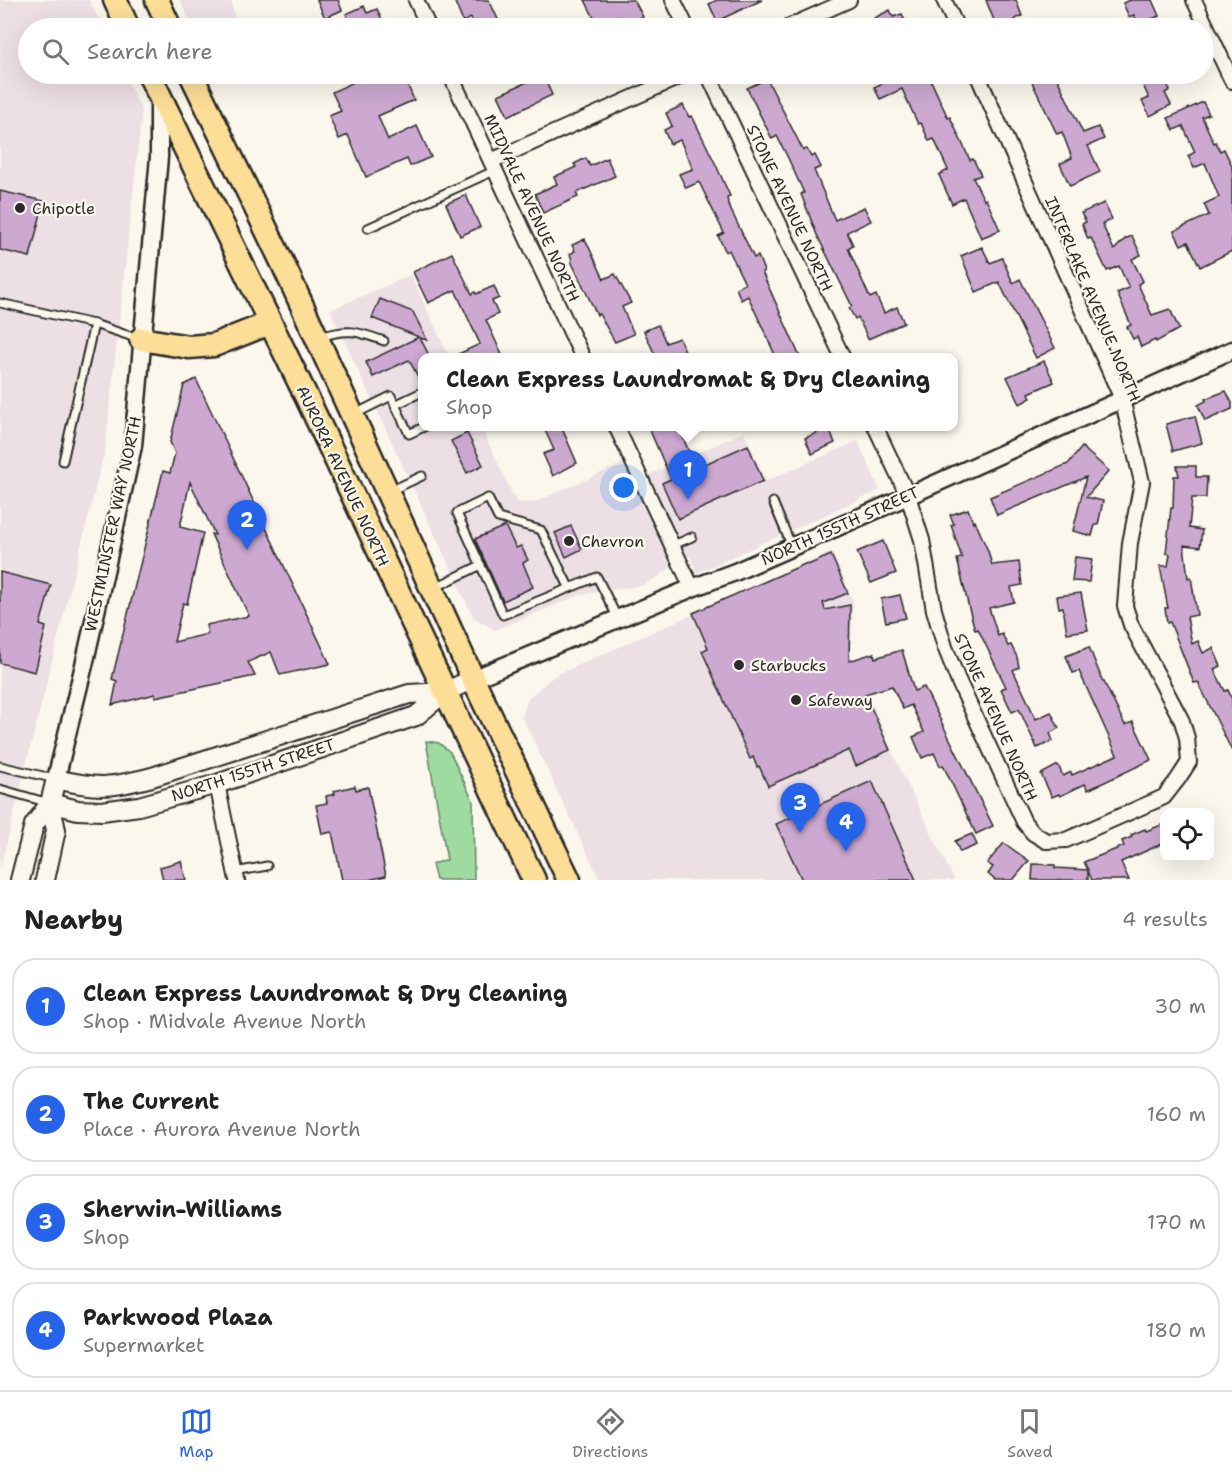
<!DOCTYPE html>
<html lang="en">
<head>
<meta charset="utf-8">
<style>
	:root { --surface:#fff; --page:#f2f2f2; --text:#222; --muted:#767676; --line:#e0e0e0; --accent:#2563eb }
	body { margin:0; font-family:"Shantell Sans",sans-serif; background:var(--page); color:var(--text) }
	.controls { position:absolute; right:18px; bottom:18px; display:grid; overflow:hidden; border-radius:12px; box-shadow:0 6px 24px #0002 }
	.controls button { width:54px; height:54px; display:grid; place-items:center; padding:0; border:0; border-bottom:2px solid var(--line); background:var(--surface); color:var(--text); font:30px sans-serif }
	.you { position:absolute; left:624px; top:488px; width:21px; height:21px; margin:-15px; border:4px solid #fff; border-radius:50%; background:#1a73e8; box-shadow:0 0 0 9px #1a73e833 }
	.badge { display:grid; place-items:center; width:39px; height:39px; border-radius:50%; background:var(--accent); color:#fff; font-size:20px; font-weight:700 }
	.pin { position:absolute; translate:-50% -50px; filter:drop-shadow(0 2px 3px #0008) }
	.pin::after { content:''; position:absolute; top:32px; width:21px; height:18px; background:inherit; clip-path:polygon(0 0,100% 0,50% 100%) }
	.popup { position:absolute; left:418px; top:353px; width:540px; height:78px; box-sizing:border-box; display:grid; place-content:center; border-radius:12px; background:var(--surface); filter:drop-shadow(0 2px 4px #0005); font-size:20px; white-space:nowrap; color:var(--muted) }
	.popup b { font-size:22px; color:var(--text) }
	.popup::after { content:''; position:absolute; left:50%; top:100%; margin-left:-12px; border:12px solid transparent; border-top-color:var(--surface) }
	.list { margin:0; padding:0; list-style:none }
	h2 { display:flex; justify-content:space-between; align-items:center; height:78px; margin:0; padding:0 24px; font-size:26px }
	h2 small { font-size:20px; font-weight:400; color:var(--muted) }
	.list li { display:grid; grid-template-columns:39px 1fr auto; gap:18px; align-items:center; box-sizing:border-box; height:96px; margin:0 12px 12px; padding:0 12px; border:2px solid var(--line); border-radius:24px }
	.list b { display:block; font-size:22px; white-space:nowrap }
	.list p { margin:0; font-size:20px; white-space:nowrap; color:var(--muted) }
	.list em { font-size:20px; font-style:normal; color:var(--muted) }
	.icon { flex:none; width:33px; height:33px; fill:none; stroke:currentColor; stroke-width:2; stroke-linecap:round; stroke-linejoin:round }
	.map { position:relative; flex:none; width:1232px; height:880px; overflow:hidden }
	.search { position:absolute; background:var(--surface); box-shadow:0 6px 24px #0002; left:18px; right:18px; top:18px; height:66px; display:flex; align-items:center; gap:15px; box-sizing:border-box; padding:0 21px; border-radius:33px; color:var(--muted); font-size:22px }
	.sheet { height:510px; background:var(--surface) }
	nav { display:flex; justify-content:space-around; align-items:center; box-sizing:border-box; height:84px; border-top:2px solid var(--line); background:var(--surface); font-size:16px; color:var(--muted) }
	nav a { display:grid; justify-items:center; gap:3px }
	nav .on { color:var(--accent) }
	.map>svg:first-child { display:block }
</style>
</head>
<body>
<div class="map">
<svg width="1232" height="880" viewBox="0 0 1232 880">
	<rect width="100%" height="100%" fill="#fbf7ec"/>
	<filter id="ink" filterUnits="userSpaceOnUse"><feTurbulence type="fractalNoise" baseFrequency=".0167" numOctaves="2"/><feDisplacementMap in="SourceGraphic" scale="12" xChannelSelector="R" yChannelSelector="G"/><feConvolveMatrix kernelMatrix="1 2 1 2 8 2 1 2 1" color-interpolation-filters="sRGB"/></filter>
	<g filter="url(#ink)">
		<g fill="#ede0e4">
			<polygon points="0,0 89,0 103,28 28,28 28,74 124,74 142,112 105,450 0,869"/>
			<polygon points="180,0 231,0 237,28 193,28"/>
			<polygon points="411,275 449,357 422,358 422,426 481,427 516,502 533,503 637,457 647,476 744,432 766,481 858,441 880,490 697,573 690,556 644,585 580,595 495,630 473,617 330,310"/>
			<polygon points="832,552 853,601 850,652 894,756 954,880 600,880 522,717 528,698 554,676"/>
		</g>
		<polygon fill="#9edba1" stroke="#648366" stroke-width="1.5" points="426,741 439,743 450,752 473,801 474,880 436,880 432,864 447,860"/>
		<g fill="#cda9d2" stroke="#2b2b2b" stroke-width="1.5" fill-rule="evenodd">
			<polygon points="317,0 338,0 342,10 325,18"/>
			<polygon points="454,0 489,0 502,28 476,28 471,18 463,22"/>
			<polygon points="585,0 634,0 643,17 624,26 619,17 599,28"/>
			<polygon points="717,0 762,0 717,21 709,4"/>
			<polygon points="986,0 1016,0 1022,16 1015,19 1019,28 997,28"/>
			<polygon points="1131,0 1152,0 1159,16 1138,25 1134,15 1129,17 1123,3"/>
			<polygon points="364,6 367,13 377,9 386,28 353,28 346,14"/>
			<polygon points="890,10 893,17 902,14 908,28 869,28 877,25 874,18"/>
			<polygon points="371,74 398,74 403,83 406,81 414,100 378,116 388,140 417,126 431,157 410,166 407,159 366,177 348,135 339,139 329,116 341,111 332,92"/>
			<polygon points="886,74 928,74 948,118 950,117 970,160 973,159 981,175 973,178 984,200 986,199 1000,230 981,238 964,198 952,204 939,175 948,170 934,139 929,141 921,123 918,124 902,89 880,99 874,87 889,80"/>
			<polygon points="1028,74 1055,74 1083,133 1098,127 1104,139 1088,146 1100,172 1070,186 1060,164 1072,158 1062,132 1057,134"/>
			<polygon points="1162,74 1170,90 1165,93 1171,105 1150,116 1142,101 1149,98 1142,83"/>
			<polygon points="543,75 552,95 508,116 498,95"/>
			<polygon points="767,79 803,150 807,149 811,157 815,155 821,167 814,170 835,220 864,207 871,221 847,232 853,245 848,248 870,298 876,295 884,313 897,307 904,323 868,339 858,317 855,319 849,308 852,306 817,235 801,194 804,193 788,158 777,136 772,139 747,88"/>
			<polygon points="1203,102 1209,114 1202,117 1214,143 1216,142 1220,151 1224,149 1232,166 1232,251 1200,267 1188,242 1181,245 1174,231 1209,215 1204,204 1219,197 1205,163 1194,168 1188,156 1195,152 1183,126 1174,130 1168,118"/>
			<polygon points="683,105 689,117 692,116 716,165 730,196 727,197 728,204 754,258 758,256 764,271 762,272 800,357 776,357 748,296 741,300 736,288 745,284 729,250 726,252 718,236 724,233 699,182 686,188 679,174 693,169 680,140 670,144 664,130 672,126 666,113"/>
			<polygon points="586,158 590,166 607,158 615,176 576,193 578,197 543,213 535,194 557,184 554,177 576,167 574,164"/>
			<polygon points="0,191 44,201 30,257 0,250"/>
			<polygon points="466,195 480,227 460,236 446,204"/>
			<polygon points="1104,203 1112,219 1102,224 1114,250 1125,239 1132,236 1141,255 1132,259 1143,281 1138,284 1152,315 1170,309 1179,329 1156,342 1155,340 1141,347 1137,337 1133,339 1127,327 1131,325 1117,293 1129,288 1119,266 1107,271 1091,238 1088,239 1082,224 1086,222 1081,213"/>
			<polygon points="585,239 604,279 615,274 631,303 622,307 634,334 615,342 599,314 597,315 571,261 572,260 570,254 575,251 572,245"/>
			<polygon points="982,247 990,263 1002,258 1013,283 1020,279 1055,348 1036,358 999,282 976,292 961,256"/>
			<polygon points="452,253 472,294 475,292 476,294 494,286 499,298 492,301 498,314 486,320 503,357 452,357 480,344 455,290 428,303 413,272"/>
			<polygon points="380,299 413,312 427,340 420,338 430,357 423,357 423,386 409,360 373,377 366,362 419,337 372,318"/>
			<polygon points="658,325 666,343 679,338 688,357 656,357 644,331"/>
			<polygon points="1044,361 1054,382 1029,393 1031,398 1020,404 1007,377"/>
			<path d="M196,379L330,664L280,675L271,652L248,662L255,676L155,697V694L112,705L117,681L112,679L163,471L170,473L175,453L170,442L184,385ZM190,482L215,535L211,534L249,616L206,625L208,634L174,642L183,603L187,604L203,533L180,527Z"/>
			<polygon points="1226,391 1232,403 1232,409 1205,421 1198,405 1206,401 1205,399"/>
			<polygon points="1195,416 1202,443 1173,451 1166,424"/>
			<polygon points="543,426 561,426 577,463 553,476 543,454 554,450"/>
			<polygon points="648,426 678,426 696,468 748,445 763,481 678,519 662,483 671,479"/>
			<polygon points="813,426 828,426 835,443 812,454 805,438 817,433"/>
			<polygon points="467,433 483,465 467,473 451,441"/>
			<polygon points="1082,447 1109,471 1086,497 1103,501 1098,525 1095,525 1092,536 1073,531 1086,477 997,515 990,497 1068,464"/>
			<polygon points="1177,466 1196,466 1196,477 1207,477 1206,498 1192,498 1189,528 1202,530 1200,547 1184,545 1188,578 1191,577 1197,615 1187,617 1192,644 1198,641 1203,653 1213,648 1221,666 1214,669 1225,691 1228,690 1232,699 1232,751 1198,682 1194,683 1170,622 1167,623 1165,608 1168,608 1160,566 1168,566 1170,554 1166,553 1171,508 1173,508 1174,476 1179,476"/>
			<polygon points="968,509 973,522 975,521 988,551 992,565 1019,562 1022,585 1011,587 1014,602 989,608 998,636 1002,634 1008,646 1011,645 1017,657 1019,667 1013,670 1036,719 1051,712 1059,728 1050,733 1053,741 1037,748 1019,709 1012,712 1001,689 1006,687 978,629 975,630 969,608 957,559 962,558 951,525 954,524 950,515"/>
			<polygon points="505,526 516,548 521,546 528,560 523,563 533,587 503,601 475,539"/>
			<polygon points="571,526 582,549 566,557 555,533"/>
			<polygon points="883,541 896,573 871,583 857,552"/>
			<polygon points="831,555 848,593 823,603 825,610 850,605 849,661 874,653 875,658 902,650 914,691 924,687 993,826 976,834 943,765 940,766 934,753 922,758 913,737 924,732 911,705 903,709 892,686 865,694 890,750 856,766 849,750 768,786 759,766 757,767 753,757 750,759 702,651 708,648 693,613 807,563 808,565"/>
			<polygon points="1075,557 1092,559 1089,582 1072,581"/>
			<polygon points="0,572 51,585 40,625 46,627 35,672 0,663"/>
			<polygon points="1081,593 1088,630 1067,633 1063,607 1059,608 1057,596"/>
			<polygon points="900,595 906,618 886,622 881,599"/>
			<polygon points="1089,647 1103,682 1104,682 1125,725 1133,722 1151,760 1088,790 1085,784 1060,796 1059,794 1052,797 1041,774 1058,765 1063,776 1071,772 1072,775 1117,755 1079,671 1073,673 1066,656"/>
			<polygon points="872,781 916,880 802,880 776,824"/>
			<polygon points="355,786 356,790 368,787 386,876 368,880 342,880 332,832 322,834 316,805 327,803 326,796 335,794 334,791"/>
			<polygon points="1164,824 1164,843 1121,862 1129,880 1092,880 1088,871 1088,880 1032,880 1033,864 1055,865 1055,868 1088,870 1084,862 1124,846 1122,841 1132,837 1131,835 1145,829 1146,831"/>
			<polygon points="972,834 977,845 960,852 955,841"/>
			<polygon points="1004,843 1029,861 1013,880 995,880 988,874 993,867 987,863"/>
			<polygon points="181,861 186,880 163,880 160,867"/>
		</g>
		<g fill="none" stroke-linecap="round" stroke-linejoin="round">
			<g stroke="#2b2b2b" stroke-width="11">
				<g id="service">
					<polyline points="368,228 496,170"/>
					<polyline points="0,303 94,324 139,339"/>
					<path d="M320,337C348,328 356,331 384,341"/>
					<polyline points="395,405 422,392"/>
					<polyline points="355,414 391,396 409,434 426,426"/>
					<polyline points="63,461 94,324"/>
					<polyline points="390,491 422,476"/>
					<polyline points="773,502 792,547"/>
					<polyline points="671,546 692,537"/>
					<polyline points="569,587 541,530 498,518 488,498 457,513 503,615 597,577 618,619"/>
					<polyline points="434,588 481,565"/>
					<polyline points="0,766 56,779"/>
					<polyline points="0,789 49,803"/>
					<polyline points="235,872 267,866"/>
				</g>
			</g>
			<g stroke="#2b2b2b" stroke-width="18">
				<g id="minor">
					<polyline points="416,0 429,28"/>
					<polyline points="673,0 687,28"/>
					<polyline points="944,0 957,28"/>
					<polyline points="1194,0 1232,81"/>
					<polyline points="786,28 849,0"/>
					<polyline points="450,74 583,358"/>
					<polyline points="708,74 843,358"/>
					<polyline points="491,161 686,74"/>
					<polyline points="616,426 692,588"/>
					<polyline points="875,426 908,496 922,540 934,610 945,647 958,680 1024,822 1033,833 1046,841 1066,840 1164,797 1178,779 1189,762 1187,738 1182,721 1131,625 1125,606 1130,543 1142,482 1122,399 977,74"/>
					<polyline points="217,784 237,880"/>
				</g>
			</g>
			<g stroke="#2b2b2b" stroke-width="21">
				<g id="tertiary">
					<polyline points="473,679 692,588 735,572 908,496 1232,350"/>
					<polyline points="56,779 85,661 133,446 159,157 159,100"/>
				</g>
			</g>
			<g stroke="#2b2b2b" stroke-width="22">
				<g id="secondary">
					<polyline points="50,803 78,810 102,811 139,806 217,784 416,716 445,692 473,679"/>
					<polyline points="20,880 34,825 50,803"/>
					<path d="M45,880L56,830L50,803L56,779C98,789 110,788 152,777L409,694L445,692"/>
				</g>
			</g>
			<g stroke="#2b2b2b" stroke-width="27">
				<g id="trunk">
					<polyline points="115,0 128,28"/>
					<polyline points="157,0 170,28"/>
					<polyline points="149,74 306,396 534,880"/>
					<polyline points="191,74 283,264 473,679 569,880"/>
					<polyline points="141,339 189,347 214,345 270,323"/>
				</g>
			</g>
			<use href="#service" stroke="#fbf7ec" stroke-width="7"/>
			<use href="#minor" stroke="#fbf7ec" stroke-width="14"/>
			<use href="#tertiary" stroke="#fbf7ec" stroke-width="16"/>
			<use href="#secondary" stroke="#fbf7ec" stroke-width="18"/>
			<use href="#trunk" stroke="#fcde96" stroke-width="22"/>
		</g>
	</g>
	<g fill="#2b2b2b" stroke="#fbf7ec" stroke-width="2">
		<circle cx="20" cy="208" r="6"/>
		<circle cx="569" cy="541" r="6"/>
		<circle cx="739" cy="665" r="6"/>
		<circle cx="796" cy="700" r="6"/>
	</g>
	<g text-anchor="middle" dominant-baseline="central" stroke-width="4.5" stroke-linejoin="round" paint-order="stroke">
		<g font-size="16" fill="#2b2b2b" stroke="#fbf7ec" text-anchor="start">
			<text x="32" y="208">Chipotle</text>
			<text x="581" y="541">Chevron</text>
			<text x="751" y="665">Starbucks</text>
			<text x="808" y="700">Safeway</text>
		</g>
		<g font-size="16" fill="#2b2b2b" stroke="#fbf7ec">
			<text transform="translate(532 208) rotate(65)">MIDVALE AVENUE NORTH</text>
			<text transform="translate(790 208) rotate(65)">STONE AVENUE NORTH</text>
			<text transform="translate(1093 299) rotate(67)">INTERLAKE AVENUE NORTH</text>
			<text transform="translate(343 476) rotate(65)">AURORA AVENUE NORTH</text>
			<text transform="translate(113 524) rotate(-78)">WESTMINSTER WAY NORTH</text>
			<text transform="translate(840 526) rotate(-24)">NORTH 155TH STREET</text>
			<text transform="translate(996 717) rotate(66)">STONE AVENUE NORTH</text>
			<text transform="translate(253 770) rotate(-18)">NORTH 155TH STREET</text>
		</g>
	</g>
</svg>
<div class="controls">
<button><svg class="icon" aria-label="locate" viewBox="0 0 24 24"><circle cx="12" cy="12" r="6"/><path d="M12 2v4M12 18v4M2 12h4M18 12h4"/></svg></button>
</div>
<div class="you"></div>
<div class="pin badge" style="left:688px;top:500px">1</div>
<div class="popup"><b>Clean Express Laundromat &amp; Dry Cleaning</b>Shop</div>
<div class="pin badge" style="left:247px;top:550px">2</div>
<div class="pin badge" style="left:800px;top:833px">3</div>
<div class="pin badge" style="left:846px;top:852px">4</div>
<div class="search"><svg class="icon" aria-label="search" viewBox="0 0 24 24"><circle cx="10" cy="10" r="6"/><path d="M15 15l6 6"/></svg>Search here</div>
</div>
<section class="sheet">
<h2>Nearby<small>4 results</small></h2>
<ul class="list">
<li><span class="badge">1</span><div><b>Clean Express Laundromat &amp; Dry Cleaning</b><p>Shop · Midvale Avenue North</p></div><em>30 m</em></li>
<li><span class="badge">2</span><div><b>The Current</b><p>Place · Aurora Avenue North</p></div><em>160 m</em></li>
<li><span class="badge">3</span><div><b>Sherwin-Williams</b><p>Shop</p></div><em>170 m</em></li>
<li><span class="badge">4</span><div><b>Parkwood Plaza</b><p>Supermarket</p></div><em>180 m</em></li>
</ul>
</section>
<nav>
<a class="on"><svg class="icon" aria-label="map" viewBox="0 0 24 24"><path d="M3 6l6-2 6 2 6-2v14l-6 2-6-2-6 2zM9 4v14M15 6v14"/></svg>Map</a>
<a><svg class="icon" aria-label="directions" viewBox="0 0 24 24"><path d="M12 3l9 9-9 9-9-9zM9 14v-3h6M13 9l2 2-2 2"/></svg>Directions</a>
<a><svg class="icon" aria-label="saved" viewBox="0 0 24 24"><path d="M7 4h10v16l-5-4-5 4z"/></svg>Saved</a>
</nav>
</body>
</html>
